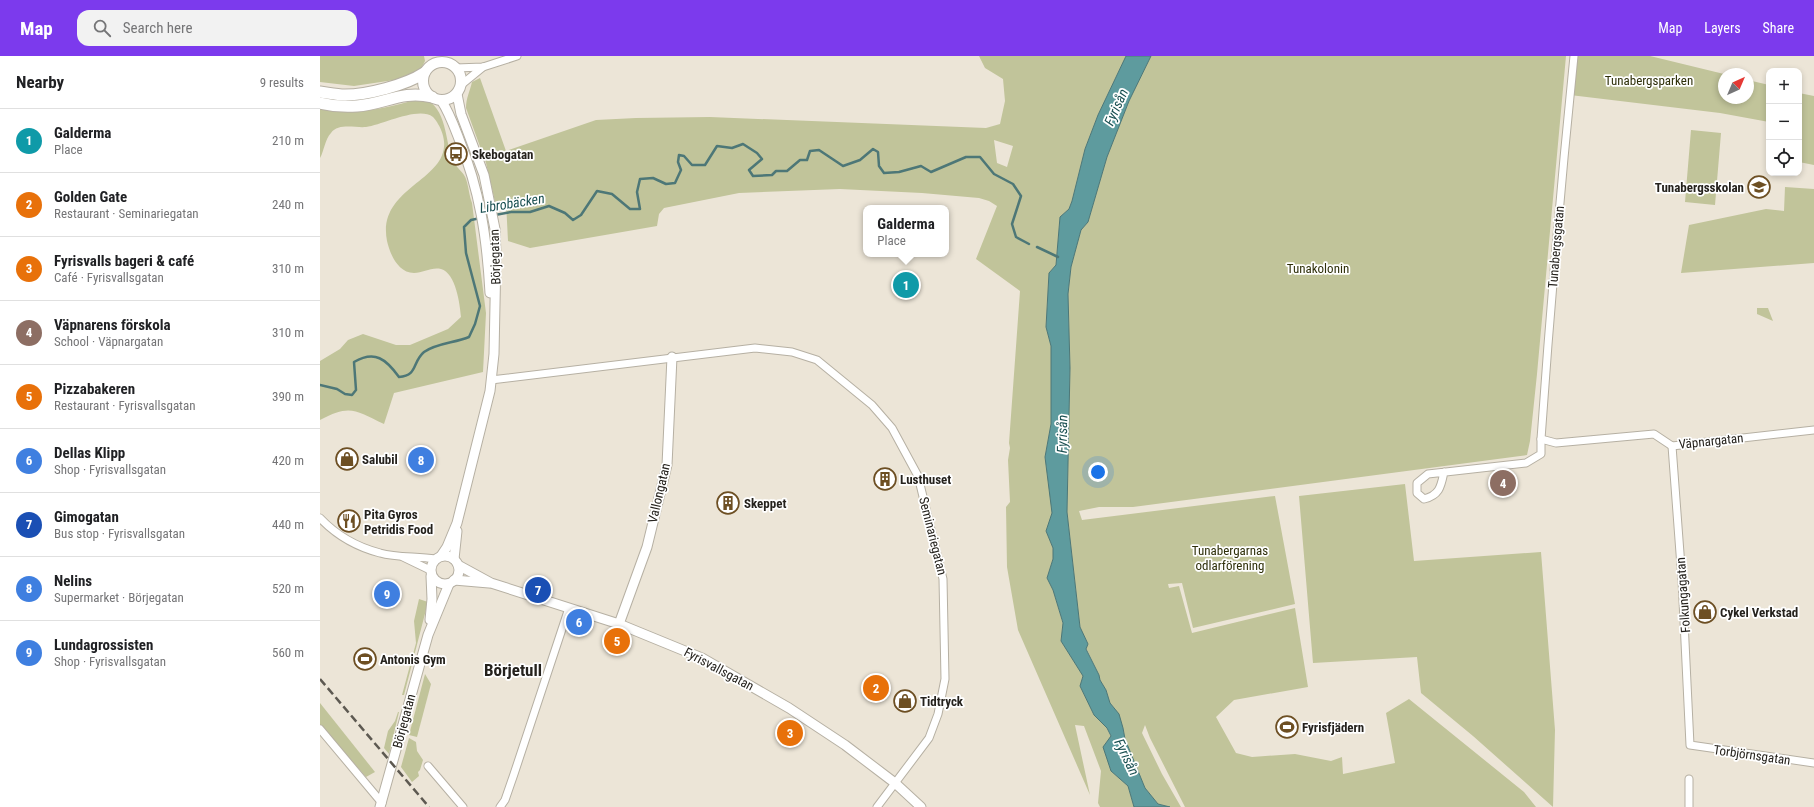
<!DOCTYPE html>
<html lang="en">
<head>
<meta charset="utf-8">
<style>
	:root { --surface:#fff; --page:#f2f2f2; --text:#202124; --muted:#757577; --line:#e0e0e0; --accent:#7c3aed }
	body { margin:0; font-family:"Roboto Condensed",sans-serif; background:var(--page); color:var(--text) }
	.controls { position:absolute; right:12px; top:12px; display:grid; overflow:hidden; border-radius:8px; box-shadow:0 2px 6px #0003 }
	.controls button { width:36px; height:36px; display:grid; place-items:center; padding:0; border:0; border-bottom:1px solid var(--line); background:var(--surface); color:var(--text); font:20px sans-serif }
	.compass { position:absolute; left:1398px; top:12px; width:36px; height:36px; border-radius:50%; background:var(--surface); box-shadow:0 2px 6px #0003; rotate:44deg }
	.you { position:absolute; left:778px; top:416px; width:14px; height:14px; margin:-10px; border:3px solid #fff; border-radius:50%; background:#1a73e8; box-shadow:0 0 0 6px #1a73e833 }
	.badge { display:grid; place-items:center; width:26px; height:26px; border-radius:50%; background:var(--accent); color:#fff; font-size:13px; font-weight:700 }
	.pin { position:absolute; translate:-50% -50%; border:2px solid #fff; box-shadow:0 1px 4px #0006 }
	.popup { position:absolute; left:543px; top:149px; width:86px; height:52px; box-sizing:border-box; display:grid; place-content:center; border-radius:8px; background:var(--surface); filter:drop-shadow(0 1px 3px #0005); font-size:13px; white-space:nowrap; color:var(--muted) }
	.popup b { font-size:15px; color:var(--text) }
	.popup::after { content:''; position:absolute; left:50%; top:100%; margin-left:-8px; border:8px solid transparent; border-top-color:var(--surface) }
	.list { margin:0; padding:0; list-style:none }
	h2 { display:flex; justify-content:space-between; align-items:center; height:52px; margin:0; padding:0 16px; font-size:17px }
	h2 small { font-size:13px; font-weight:400; color:var(--muted) }
	.list li { display:grid; grid-template-columns:26px 1fr auto; gap:12px; align-items:center; box-sizing:border-box; height:64px; padding:0 16px; border-top:1px solid var(--line) }
	.list b { display:block; font-size:15px; white-space:nowrap }
	.list p { margin:0; font-size:13px; white-space:nowrap; color:var(--muted) }
	.list em { font-size:13px; font-style:normal; color:var(--muted) }
	.icon { flex:none; width:22px; height:22px; fill:none; stroke:currentColor; stroke-width:2; stroke-linecap:round; stroke-linejoin:round }
	.map { position:relative; flex:none; width:1494px; height:751px; overflow:hidden }
	header { display:flex; align-items:center; gap:24px; box-sizing:border-box; height:56px; padding:0 20px; background:var(--accent); color:#fff }
	header strong { font-size:19px }
	nav { display:flex; gap:22px; margin-inline-start:auto; font-size:14px }
	.search { width:280px; height:36px; background:var(--page); display:flex; align-items:center; gap:10px; box-sizing:border-box; padding:0 14px; border-radius:12px; color:var(--muted); font-size:15px }
	main { display:flex }
	aside { flex:1; background:var(--surface) }
	.map>svg:first-child { display:block }
</style>
</head>
<body>
<header>
<strong>Map</strong>
<div class="search"><svg class="icon" aria-label="search" viewBox="0 0 24 24"><circle cx="10" cy="10" r="6"/><path d="M15 15l6 6"/></svg>Search here</div>
<nav><a>Map</a><a>Layers</a><a>Share</a></nav>
</header>
<main>
<aside>
<h2>Nearby<small>9 results</small></h2>
<ul class="list">
<li><span class="badge" style="background:#0f9aa8">1</span><div><b>Galderma</b><p>Place</p></div><em>210 m</em></li>
<li><span class="badge" style="background:#e8710a">2</span><div><b>Golden Gate</b><p>Restaurant · Seminariegatan</p></div><em>240 m</em></li>
<li><span class="badge" style="background:#e8710a">3</span><div><b>Fyrisvalls bageri &amp; café</b><p>Café · Fyrisvallsgatan</p></div><em>310 m</em></li>
<li><span class="badge" style="background:#8d6e63">4</span><div><b>Väpnarens förskola</b><p>School · Väpnargatan</p></div><em>310 m</em></li>
<li><span class="badge" style="background:#e8710a">5</span><div><b>Pizzabakeren</b><p>Restaurant · Fyrisvallsgatan</p></div><em>390 m</em></li>
<li><span class="badge" style="background:#3f7fe0">6</span><div><b>Dellas Klipp</b><p>Shop · Fyrisvallsgatan</p></div><em>420 m</em></li>
<li><span class="badge" style="background:#1a4fb4">7</span><div><b>Gimogatan</b><p>Bus stop · Fyrisvallsgatan</p></div><em>440 m</em></li>
<li><span class="badge" style="background:#3f7fe0">8</span><div><b>Nelins</b><p>Supermarket · Börjegatan</p></div><em>520 m</em></li>
<li><span class="badge" style="background:#3f7fe0">9</span><div><b>Lundagrossisten</b><p>Shop · Fyrisvallsgatan</p></div><em>560 m</em></li>
</ul>
</aside>
<div class="map">
<svg width="1494" height="751" viewBox="0 0 1494 751">
	<rect width="100%" height="100%" fill="#ece5d7"/>
	<g fill="#c1c49a" fill-rule="evenodd">
		<polygon points="0,0 104,0 105,5 100,15 81,23 34,30 0,26"/>
		<path d="M656,0H806L778,59L765,93L752,145L749,153L740,161L736,209L729,217L726,271L731,290V368L725,401L733,457L726,475L733,492V503L727,522L733,534L743,568L741,585L763,620L760,630L774,659L787,672L791,681V715L808,730L814,751H780L778,747L781,715L764,670L755,669L770,739L698,574L687,511L686,451L690,446L688,404L690,392L689,387L700,235L656,203L677,150L669,145L659,142L602,137L520,133L419,137L344,152L339,158L337,170L210,192L188,185L186,146H175L166,107L146,52C146,42 150,35 152,26L160,22L186,95L276,64L316,62L390,61L666,72L680,68L685,45L683,23L665,12L659,0ZM674,84L693,90L687,111L677,107Z"/>
		<polygon points="831,0 1246,0 1217,318 1210,385 1207,399 813,451 779,451 759,455 762,464 955,440 975,548 873,572 862,527 848,528 849,532 859,530 872,577 975,552 988,631 914,644 896,661 916,697 932,701 975,698 1011,705 1022,701 1023,718 1075,707 1066,657 1089,643 1204,736 1216,751 865,751 830,682 825,669 822,677 842,718 861,751 850,751 838,748 825,732 805,683 803,672 795,653 790,647 786,634 780,624 779,619 766,592 768,588 760,571 747,456 750,312 748,238 751,211 761,174 768,166 787,101 809,45"/>
		<polygon points="1254,0 1330,0 1404,18 1404,42 1428,42 1428,24 1449,29 1449,66 1400,57 1250,39"/>
		<polygon points="1479,37 1494,40 1494,109 1479,106"/>
		<path d="M98,43C126,43 125,83 132,103C135,111 144,116 146,123C149,132 149,139 152,147L166,257L163,316L74,337L64,368C35,354 30,348 0,364V305L20,293L28,284L43,278L76,289H90L128,273L141,261C140,249 136,217 121,213C111,211 103,217 94,217C78,217 70,198 67,185C57,134 121,126 124,91C125,84 122,74 118,68C117,66 115,63 113,61C98,50 63,69 46,71C35,72 18,67 11,77C5,83 4,95 0,102V51C35,60 64,53 98,43Z"/>
		<polygon points="1371,74 1401,77 1395,149 1365,146"/>
		<polygon points="1465,131 1494,133 1494,207 1361,217 1369,169 1446,153 1464,155"/>
		<polygon points="1437,252 1448,252 1453,265 1437,258"/>
		<polygon points="1085,428 1094,505 1221,496 1235,674 1233,751 1153,680 1101,637 1097,601 993,607 979,440"/>
		<polygon points="99,543 108,546 84,639 82,639 96,587 94,565"/>
		<polygon points="105,618 111,628 97,681 89,679"/>
		<polygon points="0,647 55,716 46,721 0,669"/>
		<polygon points="78,656 79,656 69,698 64,692 68,675 75,665"/>
		<polygon points="89,682 96,686 97,695 103,704 100,714 98,716 99,720 92,726 81,711"/>
	</g>
	<polygon fill="#5e9b9e" stroke="#4d7777" points="806,0 831,0 809,45 787,101 768,166 761,174 751,211 748,238 750,312 747,456 760,571 768,588 766,593 779,619 780,624 786,634 790,647 799,658 803,672 805,683 825,732 838,748 850,751 814,751 808,730 791,715 783,691 791,680 787,672 774,659 760,630 763,620 741,585 743,567 733,534 727,522 733,503 733,492 726,475 732,457 725,401 731,368 731,290 726,271 729,217 736,209 740,161 749,153 752,145 765,93 778,59"/>
	<g fill="none" stroke-linecap="round" stroke-linejoin="round">
		<g stroke="#4d7777" stroke-width="2.5">
			<polyline points="175,159 191,156 210,156 229,150 245,157 253,164 261,159 277,135 292,138 310,153 320,153 317,136 320,123 333,122 346,128 355,127 361,114 358,106 359,99 364,100 372,109 385,109 397,90 412,92 423,88 437,97 442,103 429,114 433,120 452,119 456,115 467,115 480,104 487,104 490,95 499,94 523,110 540,104 553,93 558,96 559,110 564,117 579,116 601,110 611,116 646,101 660,101 674,118 693,128 701,140 692,168 696,181 709,188"/>
			<polyline points="717,191 738,201"/>
			<path d="M0,329L17,333L25,338L32,339L36,334L34,306C55,294 66,303 79,321C98,320 92,306 104,296C117,287 135,287 149,281L155,268L160,250L146,197L144,171L151,164L170,160"/>
		</g>
		<g stroke="#b6b0a3" stroke-width="9">
			<g id="minor">
				<polyline points="136,12 163,11 197,0"/>
				<polyline points="141,29 163,11"/>
				<polyline points="171,324 435,292 472,296 497,304 552,349 572,372 598,420 623,523 625,623 618,658 609,682 557,751"/>
				<polyline points="1221,383 1236,387 1334,378 1352,390 1494,374"/>
				<polyline points="1352,390 1362,524 1370,689 1494,707"/>
				<path d="M1124,416C1121,430 1120,439 1104,443L1097,437V427L1108,418L1206,407L1221,398V383C1230,255 1241,127 1254,0"/>
				<path d="M0,462C16,479 37,491 60,497C77,502 98,500 115,503"/>
				<polyline points="83,501 110,514"/>
				<polyline points="0,673 62,747"/>
				<polyline points="108,710 143,751"/>
				<polyline points="180,751 185,744 194,718 249,552"/>
				<polyline points="1369,751 1369,723"/>
			</g>
		</g>
		<g stroke="#b6b0a3" stroke-width="11">
			<g id="tertiary">
				<path d="M121,44C129,56 134,70 139,83C160,135 167,182 170,237"/>
				<circle cx="125" cy="514" r="14"/>
				<polyline points="121,500 127,491 137,467 170,335 174,298 176,199 175,173 164,119 141,58 137,38"/>
				<polyline points="134,503 137,475"/>
				<polyline points="138,509 171,527 299,568 382,602 469,652 525,689 575,727 601,751"/>
				<polyline points="134,524 169,527"/>
				<polyline points="110,564 112,543 111,520"/>
				<polyline points="299,568 327,491 347,409 352,301"/>
				<polyline points="60,751 108,579 129,528"/>
			</g>
		</g>
		<g stroke="#b6b0a3" stroke-width="12">
			<circle id="secondary" cx="122" cy="25" r="19"/>
		</g>
		<g stroke="#b6b0a3" stroke-width="13">
			<g id="primary">
				<path d="M0,36C8,37 17,39 25,39C47,39 86,29 104,17"/>
				<path d="M0,47C12,50 24,51 37,50C65,48 82,34 112,41"/>
			</g>
		</g>
		<use href="#minor" stroke="#fff" stroke-width="7"/>
		<use href="#tertiary" stroke="#fff" stroke-width="9"/>
		<use href="#secondary" stroke="#fff" stroke-width="10"/>
		<use href="#primary" stroke="#fff" stroke-width="11"/>
		<polyline stroke="#5d5951" stroke-width="2.5" stroke-dasharray="8 4" stroke-linecap="butt" points="0,623 109,751"/>
	</g>
	<defs>
		<g id="bus-ring" transform="scale(1.15)"><circle r="9.5" fill="#fff" stroke="#6d4f23" stroke-width="1.5"/><path d="M-5-6H5V4H4V6H2V4H-2V6H-4V4H-5ZM-3.5-4V0h7V-4ZM-3.5 1.2v1.5H-2V1.2ZM2 1.2v1.5H3.5V1.2Z" fill="#6d4f23"/></g>
		<g id="school-ring" transform="scale(1.15)"><circle r="9.5" fill="#fff" stroke="#6d4f23" stroke-width="1.5"/><path d="M0-5L7-2L0 1L-7-2ZM-4 1L0 2.5L4 1V4Q0 6-4 4Z" fill="#6d4f23"/></g>
		<g id="shop-ring" transform="scale(1.15)"><circle r="9.5" fill="#fff" stroke="#6d4f23" stroke-width="1.5"/><path d="M-5-2.5h2.3a2.7 3.5 0 0 1 5.4 0H5L5.5 6h-11ZM-1.5-2.5h3a1.5 2.3 0 0 0-3 0Z" fill="#6d4f23"/></g>
		<g id="building-ring" transform="scale(1.15)"><circle r="9.5" fill="#fff" stroke="#6d4f23" stroke-width="1.5"/><path d="M-4-6H4V6H1V3H-1V6H-4ZM-2.5-4.3h1.7v1.8h-1.7ZM.8-4.3h1.7v1.8H.8ZM-2.5-1h1.7V.8h-1.7ZM.8-1h1.7V.8H.8Z" fill="#6d4f23"/></g>
		<g id="restaurant-ring" transform="scale(1.15)"><circle r="9.5" fill="#fff" stroke="#6d4f23" stroke-width="1.5"/><path d="M-5-6h1v4h1v-4h1v4h1v-4h1v5L-1.5 .5V6h-2V.5L-5-1ZM5-6V6H3V1.5H1.5Q1.5-4 5-6Z" fill="#6d4f23"/></g>
		<g id="stadium-ring" transform="scale(1.15)"><circle r="9.5" fill="#fff" stroke="#6d4f23" stroke-width="1.5"/><path d="M0-5a6.5 5 0 1 0 0 10a6.5 5 0 1 0 0-10ZM-3.5-1.8h7v3.6h-7Z" fill="#6d4f23"/></g>
	</defs>
	<g fill-rule="evenodd">
		<use href="#bus-ring" x="136" y="98"/>
		<use href="#school-ring" x="1439" y="131"/>
		<use href="#shop-ring" x="27" y="403"/>
		<use href="#building-ring" x="565" y="423"/>
		<use href="#building-ring" x="408" y="447"/>
		<use href="#restaurant-ring" x="29" y="465"/>
		<use href="#shop-ring" x="1385" y="556"/>
		<use href="#stadium-ring" x="45" y="603"/>
		<use href="#shop-ring" x="585" y="645"/>
		<use href="#stadium-ring" x="967" y="671"/>
	</g>
	<g text-anchor="middle" dominant-baseline="central" stroke-width="3.5" stroke-linejoin="round" paint-order="stroke">
		<g font-size="13" fill="#2e2f09" stroke="#fff">
			<text x="1329" y="24">Tunabergsparken</text>
			<text x="998" y="212">Tunakolonin</text>
			<text x="910" y="494">Tunabergarnas<tspan x="910" dy="15">odlarförening</tspan></text>
		</g>
		<g font-size="13" font-weight="bold" fill="#25221d" stroke="#fff" text-anchor="start">
			<text x="152" y="98">Skebogatan</text>
			<text x="1424" y="131" text-anchor="end">Tunabergsskolan</text>
			<text x="42" y="403">Salubil</text>
			<text x="580" y="423">Lusthuset</text>
			<text x="424" y="447">Skeppet</text>
			<text x="44" y="458">Pita Gyros<tspan x="44" dy="15">Petridis Food</tspan></text>
			<text x="1400" y="556">Cykel Verkstad</text>
			<text x="60" y="603">Antonis Gym</text>
			<text x="600" y="645">Tidtryck</text>
			<text x="982" y="671">Fyrisfjädern</text>
		</g>
		<g font-size="13" fill="#25221d" stroke="#fff">
			<text transform="translate(1236 191) rotate(-85)">Tunabergsgatan</text>
			<text transform="translate(175 201) rotate(-92)">Börjegatan</text>
			<text transform="translate(1391 385) rotate(-6)">Väpnargatan</text>
			<text transform="translate(339 437) rotate(-77)">Vallongatan</text>
			<text transform="translate(613 480) rotate(76)">Seminariegatan</text>
			<text transform="translate(1363 539) rotate(-94)">Folkungagatan</text>
			<text transform="translate(399 613) rotate(28)">Fyrisvallsgatan</text>
			<text transform="translate(84 665) rotate(-75)">Börjegatan</text>
			<text transform="translate(1432 699) rotate(8)">Torbjörnsgatan</text>
		</g>
		<g font-size="14" font-style="italic" fill="#194f51" stroke="#fff">
			<text transform="translate(796 51) rotate(-66)">Fyrisån</text>
			<text transform="translate(192 147) rotate(-9)">Librobäcken</text>
			<text transform="translate(742 378) rotate(-89)">Fyrisån</text>
			<text transform="translate(807 701) rotate(64)">Fyrisån</text>
		</g>
		<g font-size="17" font-weight="bold" fill="#25221d" stroke="#fff">
			<text x="193" y="614">Börjetull</text>
		</g>
	</g>
</svg>
<div class="controls">
<button>+</button>
<button>−</button>
<button><svg class="icon" aria-label="locate" viewBox="0 0 24 24"><circle cx="12" cy="12" r="6"/><path d="M12 2v4M12 18v4M2 12h4M18 12h4"/></svg></button>
</div>
<svg class="compass" viewBox="-18 -18 36 36"><path d="M0-13l5 13h-10z" fill="#e53935"/><path d="M0 13l5-13h-10z" fill="#757577"/></svg>
<div class="you"></div>
<div class="pin badge" style="left:586px;top:229px;background:#0f9aa8">1</div>
<div class="popup"><b>Galderma</b>Place</div>
<div class="pin badge" style="left:556px;top:632px;background:#e8710a">2</div>
<div class="pin badge" style="left:470px;top:677px;background:#e8710a">3</div>
<div class="pin badge" style="left:1183px;top:427px;background:#8d6e63">4</div>
<div class="pin badge" style="left:297px;top:585px;background:#e8710a">5</div>
<div class="pin badge" style="left:259px;top:566px;background:#3f7fe0">6</div>
<div class="pin badge" style="left:218px;top:534px;background:#1a4fb4">7</div>
<div class="pin badge" style="left:101px;top:404px;background:#3f7fe0">8</div>
<div class="pin badge" style="left:67px;top:538px;background:#3f7fe0">9</div>
</div>
</main>
</body>
</html>
